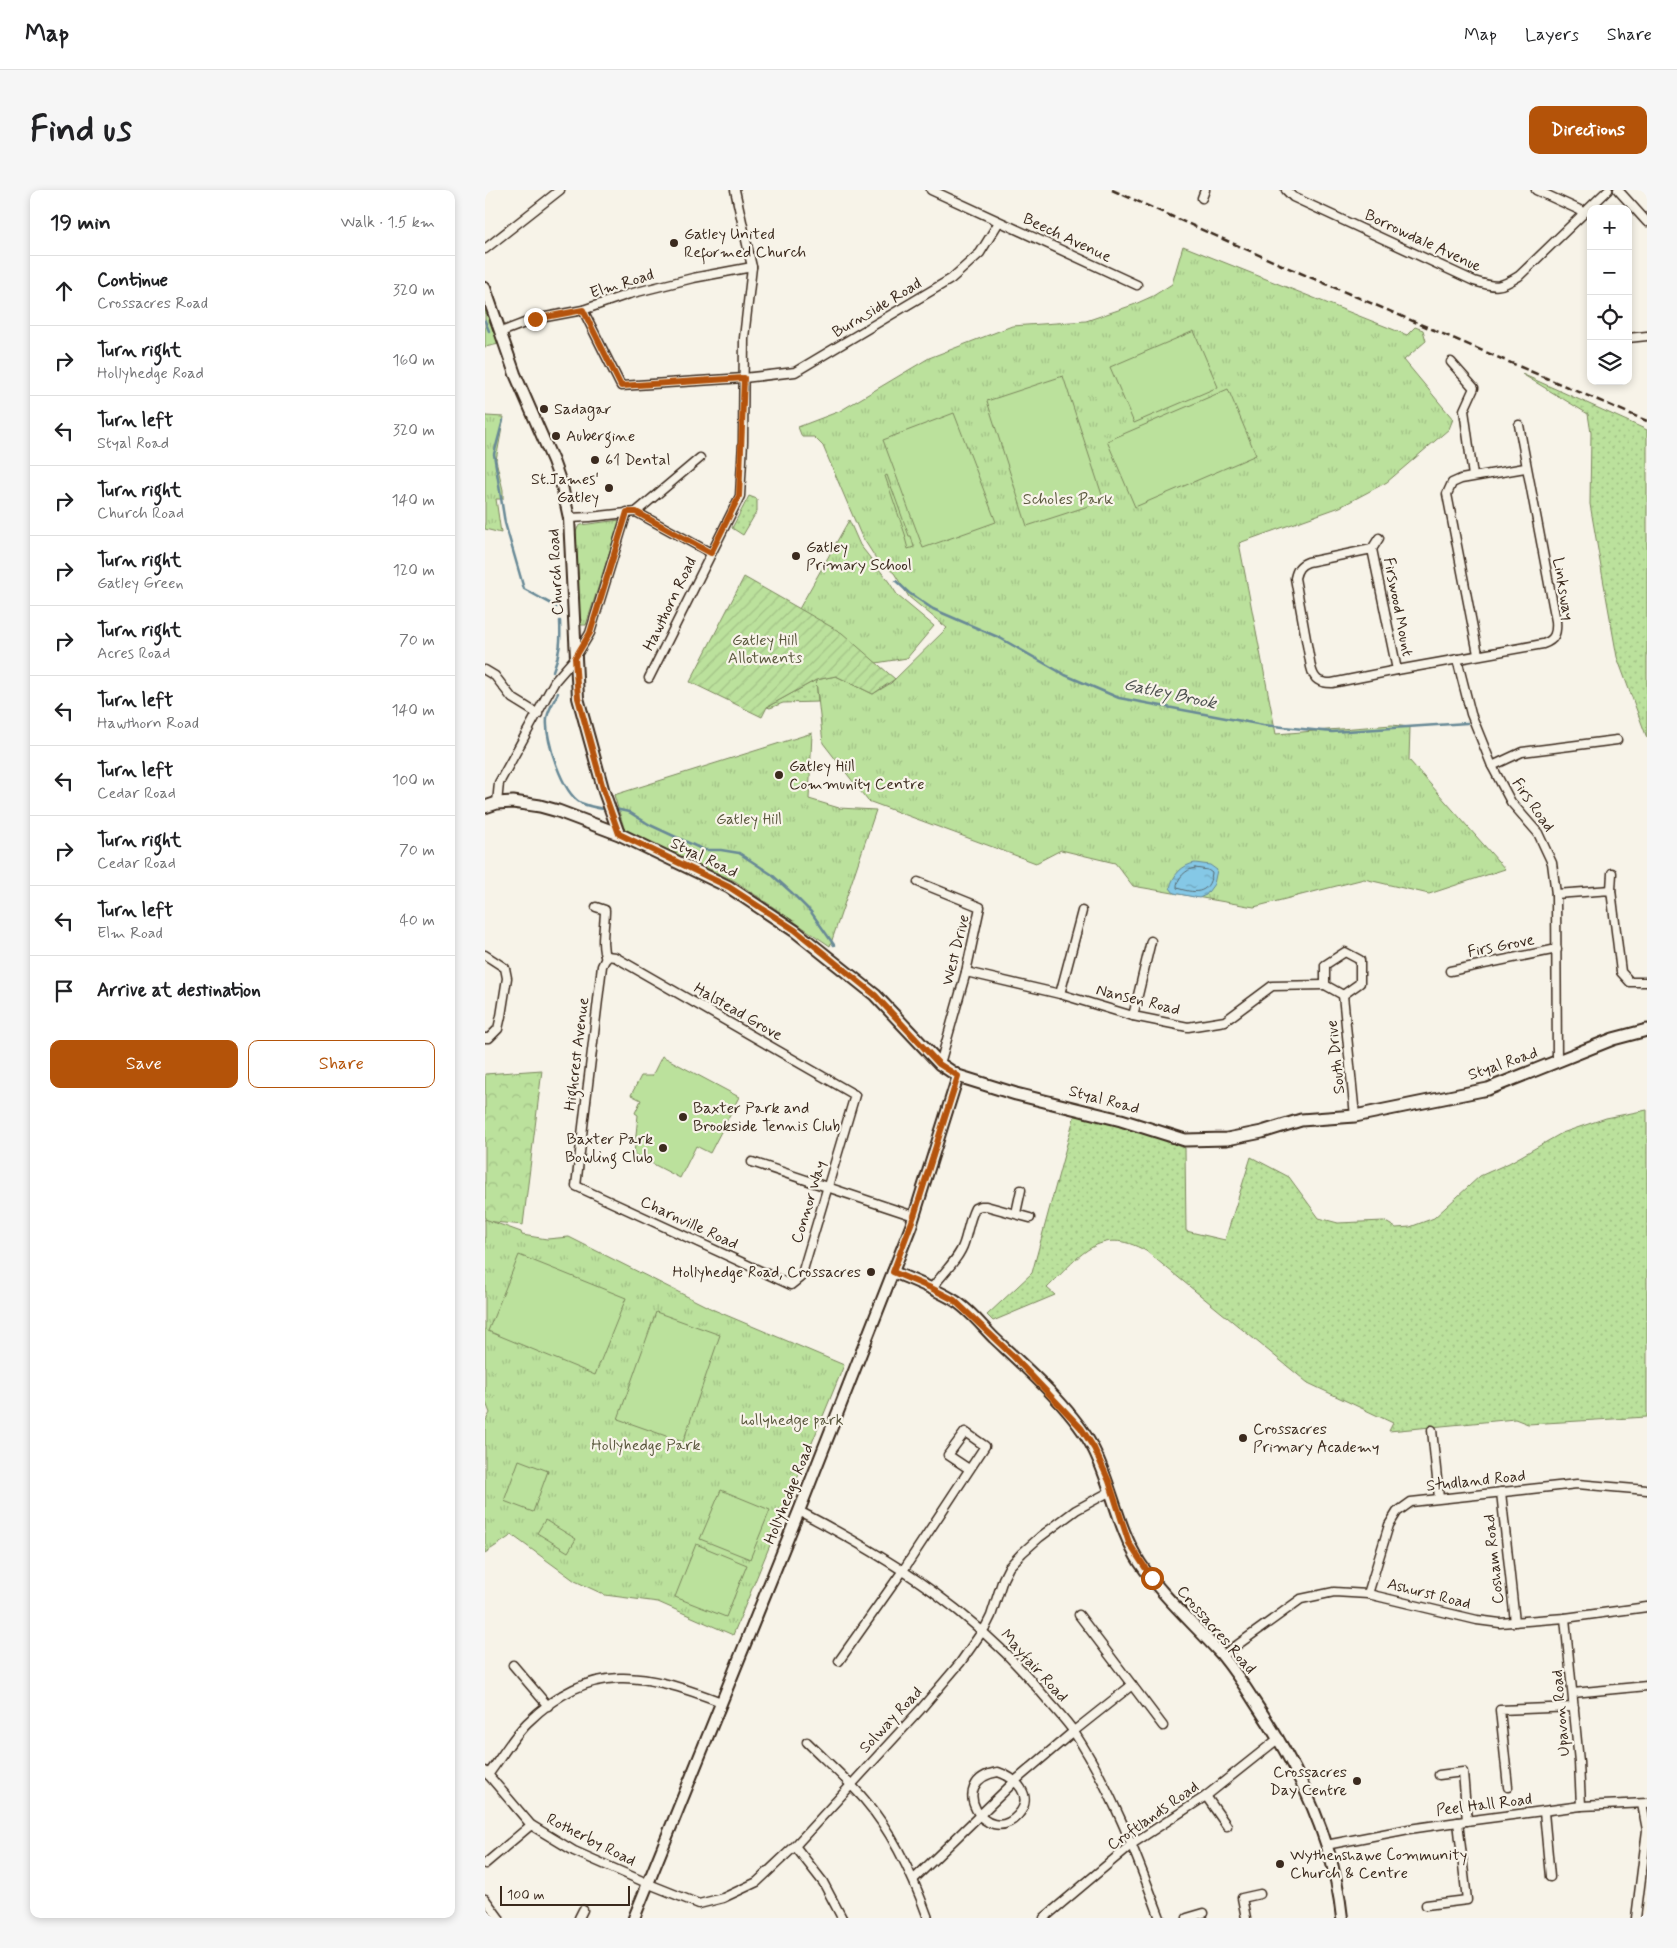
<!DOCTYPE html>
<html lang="en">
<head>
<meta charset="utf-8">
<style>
	:root { --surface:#fff; --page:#f6f6f6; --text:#202124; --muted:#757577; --line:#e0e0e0; --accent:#b45309 }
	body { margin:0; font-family:Mynerve,sans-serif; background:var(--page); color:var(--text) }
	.controls { position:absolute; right:15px; top:15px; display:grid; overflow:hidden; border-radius:10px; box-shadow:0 2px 8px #0003 }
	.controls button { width:45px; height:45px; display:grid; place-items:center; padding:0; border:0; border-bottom:1px solid var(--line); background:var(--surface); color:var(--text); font:25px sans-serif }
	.scale { position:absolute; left:15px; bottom:12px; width:130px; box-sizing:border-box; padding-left:5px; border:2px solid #3b2a1e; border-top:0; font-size:14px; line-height:18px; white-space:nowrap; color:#3b2a1e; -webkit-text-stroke:4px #f7f3e8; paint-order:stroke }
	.stop { position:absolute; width:15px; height:15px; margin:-11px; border:4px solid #b45309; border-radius:50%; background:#fff }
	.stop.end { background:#b45309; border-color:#fff; box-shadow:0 1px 5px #0008 }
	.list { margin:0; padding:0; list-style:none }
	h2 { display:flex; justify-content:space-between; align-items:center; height:65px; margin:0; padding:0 20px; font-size:21px }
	h2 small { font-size:16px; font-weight:400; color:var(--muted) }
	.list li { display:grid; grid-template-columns:32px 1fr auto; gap:15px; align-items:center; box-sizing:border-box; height:70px; padding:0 20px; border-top:1px solid var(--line) }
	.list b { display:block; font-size:19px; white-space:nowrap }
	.list p { margin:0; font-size:16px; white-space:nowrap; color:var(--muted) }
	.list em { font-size:16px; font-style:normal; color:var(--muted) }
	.actions { display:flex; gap:10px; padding:15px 20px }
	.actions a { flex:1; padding:11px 0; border:1px solid var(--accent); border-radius:10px; text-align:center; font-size:18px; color:var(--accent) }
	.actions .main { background:var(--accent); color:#fff }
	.icon { flex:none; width:28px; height:28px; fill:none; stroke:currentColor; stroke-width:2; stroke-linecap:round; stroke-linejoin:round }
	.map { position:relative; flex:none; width:1162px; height:1728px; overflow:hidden; border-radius:10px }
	header { display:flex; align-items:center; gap:30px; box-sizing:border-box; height:70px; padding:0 25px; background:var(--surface); border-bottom:1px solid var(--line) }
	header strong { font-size:24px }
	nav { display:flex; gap:28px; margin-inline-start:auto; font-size:18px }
	.intro { display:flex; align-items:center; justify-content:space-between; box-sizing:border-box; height:120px; padding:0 30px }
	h1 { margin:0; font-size:35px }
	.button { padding:12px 22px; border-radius:10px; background:var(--accent); color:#fff; font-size:18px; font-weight:700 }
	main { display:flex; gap:30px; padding:0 30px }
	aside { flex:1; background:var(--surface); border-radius:10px; box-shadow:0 2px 8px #0003 }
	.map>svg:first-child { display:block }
</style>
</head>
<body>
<header>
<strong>Map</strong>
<nav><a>Map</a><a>Layers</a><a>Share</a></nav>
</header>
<div class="intro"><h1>Find us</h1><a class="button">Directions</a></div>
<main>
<aside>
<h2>19 min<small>Walk · 1.5 km</small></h2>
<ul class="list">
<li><svg class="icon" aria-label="ahead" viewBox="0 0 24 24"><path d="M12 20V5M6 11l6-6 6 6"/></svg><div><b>Continue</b><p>Crossacres Road</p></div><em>320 m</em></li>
<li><svg class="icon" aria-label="right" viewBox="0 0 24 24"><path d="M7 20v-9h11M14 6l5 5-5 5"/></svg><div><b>Turn right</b><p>Hollyhedge Road</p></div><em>160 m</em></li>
<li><svg class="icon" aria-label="left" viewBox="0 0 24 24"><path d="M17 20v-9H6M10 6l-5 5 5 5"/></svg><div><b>Turn left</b><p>Styal Road</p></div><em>320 m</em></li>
<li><svg class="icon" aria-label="right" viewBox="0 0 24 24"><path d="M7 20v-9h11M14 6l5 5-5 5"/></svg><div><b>Turn right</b><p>Church Road</p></div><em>140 m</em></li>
<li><svg class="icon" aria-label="right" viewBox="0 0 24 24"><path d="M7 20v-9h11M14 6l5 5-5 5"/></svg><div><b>Turn right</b><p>Gatley Green</p></div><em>120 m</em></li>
<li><svg class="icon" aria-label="right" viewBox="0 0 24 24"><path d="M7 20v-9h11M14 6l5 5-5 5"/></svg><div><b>Turn right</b><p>Acres Road</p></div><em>70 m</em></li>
<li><svg class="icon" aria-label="left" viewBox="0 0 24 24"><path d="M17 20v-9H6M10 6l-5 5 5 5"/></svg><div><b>Turn left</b><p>Hawthorn Road</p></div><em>140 m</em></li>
<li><svg class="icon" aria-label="left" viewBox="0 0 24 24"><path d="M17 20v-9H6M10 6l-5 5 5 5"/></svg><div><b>Turn left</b><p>Cedar Road</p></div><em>100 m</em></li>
<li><svg class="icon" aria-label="right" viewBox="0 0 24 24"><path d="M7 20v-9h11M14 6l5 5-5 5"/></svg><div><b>Turn right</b><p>Cedar Road</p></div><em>70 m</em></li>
<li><svg class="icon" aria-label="left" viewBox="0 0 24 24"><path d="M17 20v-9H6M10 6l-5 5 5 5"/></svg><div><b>Turn left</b><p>Elm Road</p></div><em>40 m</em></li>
<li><svg class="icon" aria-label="arrive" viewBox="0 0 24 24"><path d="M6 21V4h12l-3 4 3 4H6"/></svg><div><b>Arrive at destination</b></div></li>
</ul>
<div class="actions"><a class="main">Save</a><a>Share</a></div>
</aside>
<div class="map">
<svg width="1162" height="1728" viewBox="0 0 1162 1728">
	<defs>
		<pattern id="grass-dots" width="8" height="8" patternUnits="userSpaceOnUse" patternTransform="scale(1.25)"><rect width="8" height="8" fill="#bbe19c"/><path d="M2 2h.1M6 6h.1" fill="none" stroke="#a2c186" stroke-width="1.8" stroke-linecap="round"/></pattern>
		<pattern id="forest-crowns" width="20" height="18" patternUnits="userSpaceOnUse" patternTransform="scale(1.25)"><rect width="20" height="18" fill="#bbe19c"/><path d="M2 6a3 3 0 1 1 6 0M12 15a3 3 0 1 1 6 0" fill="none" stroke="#a2c186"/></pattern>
		<pattern id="park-tufts" width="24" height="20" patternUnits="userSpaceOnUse" patternTransform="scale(1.25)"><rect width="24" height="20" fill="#bbe19c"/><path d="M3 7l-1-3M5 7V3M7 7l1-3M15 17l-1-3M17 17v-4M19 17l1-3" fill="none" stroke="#a2c186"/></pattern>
		<pattern id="garden-furrows" width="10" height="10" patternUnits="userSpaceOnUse" patternTransform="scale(1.25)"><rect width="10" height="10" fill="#bbe19c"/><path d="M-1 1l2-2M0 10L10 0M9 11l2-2" fill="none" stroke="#a2c186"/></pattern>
		<pattern id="water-ripples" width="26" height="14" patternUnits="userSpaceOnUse" patternTransform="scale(1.25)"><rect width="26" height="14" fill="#85c8e6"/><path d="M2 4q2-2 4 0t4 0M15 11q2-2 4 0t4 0" fill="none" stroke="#6ea3ba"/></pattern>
	</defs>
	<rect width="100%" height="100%" fill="#f7f3e8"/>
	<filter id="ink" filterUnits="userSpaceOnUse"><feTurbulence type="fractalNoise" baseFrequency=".02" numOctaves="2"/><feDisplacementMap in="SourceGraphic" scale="10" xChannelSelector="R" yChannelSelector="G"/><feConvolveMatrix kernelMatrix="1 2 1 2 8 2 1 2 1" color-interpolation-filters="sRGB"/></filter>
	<g filter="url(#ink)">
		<g fill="url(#grass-dots)" stroke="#7b865d">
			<polygon points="1037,184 1162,240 1162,548 1132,467 1117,383 1105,314 1106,243 1103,224"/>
			<polygon points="264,306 272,309 272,321 258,345 247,338"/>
			<polygon points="331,490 333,512 298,513 285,518 282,517"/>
			<path d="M1162,920V1227L1043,1234L1030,1229L904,1241L908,1233L823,1193L661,1061C614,1034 593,1068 562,1098L570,1105L508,1131L502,1125L547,1083L590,924L649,939L700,958L701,1041L740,1050L766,967L804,987L834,1028L853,1033L899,1031L911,1038L925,1037L949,1028L995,986L1024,973L1077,943L1121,928Z"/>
		</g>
		<polygon fill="url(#forest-crowns)" stroke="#7b865d" points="57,880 38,1035 0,1031 0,884"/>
		<g fill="url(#park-tufts)" stroke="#7b865d">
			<polygon points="698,56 922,145 930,137 938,140 941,151 919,170 968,229 964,239 902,292 855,317 754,353 791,544 907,535 925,537 924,570 1020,679 944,704 879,689 769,717 648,696 630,673 576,660 551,673 383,611 338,553 331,490 351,486 388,504 406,493 462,438 424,407 409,383 392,370 376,345 338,256 329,247 317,247 313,237 355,221 444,168 527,136 601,131 648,115 668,106 687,94"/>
			<polygon points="0,120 14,154 0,157"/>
			<polygon points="0,225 1,226 19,227 11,270 18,300 18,309 11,309 16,343 0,339"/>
			<polygon points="135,330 101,435 94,435 91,342 93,337 96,335"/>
			<polygon points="364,330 375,355 404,392 413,406 449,436 422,468 391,473 314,419"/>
			<polygon points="327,543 324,609 354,618 391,620 345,756 250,691 140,641 129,605"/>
			<polygon points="0,1029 36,1042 37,1045 62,1049 84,1047 229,1120 359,1175 248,1445 173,1412 120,1405 90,1391 27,1345 0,1363 0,1232 5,1223 0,1210"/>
		</g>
		<polygon fill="url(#garden-furrows)" stroke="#7b865d" points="259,387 357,443 410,489 388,504 351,486 331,490 282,517 277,527 205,492"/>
		<g fill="#bbe19c" stroke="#7b865d">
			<polygon points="709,141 733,197 649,233 625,177"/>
			<polygon points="578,186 619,311 542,336 502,211"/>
			<polygon points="743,199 771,265 650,317 622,251"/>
			<polygon points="469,223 511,332 438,358 398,250"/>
			<polygon points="402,285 424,346 426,346 429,357 423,359 420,348 421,347 400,286"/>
			<polygon points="177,866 254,907 225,963 211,956 195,988 149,964 153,925 150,923 156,910 146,905 156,886 167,886"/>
			<polygon points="34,1065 141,1108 110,1185 3,1141"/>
			<polygon points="171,1122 235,1145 198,1252 133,1229"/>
			<polygon points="34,1270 63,1281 48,1322 19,1311"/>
			<polygon points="236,1300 285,1320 265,1369 215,1349"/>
			<polygon points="60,1330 91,1349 83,1362 52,1343"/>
			<polygon points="211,1354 262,1375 241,1427 190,1407"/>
		</g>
		<path fill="url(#water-ripples)" stroke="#678996" d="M710,673L725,675L732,680L729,694L721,705L714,708L689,703L685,698C688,685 697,675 710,673Z"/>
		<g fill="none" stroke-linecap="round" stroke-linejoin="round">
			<path stroke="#59696e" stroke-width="1" d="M710,678L723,680L727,683C724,706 708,703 692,698C691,689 701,679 710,678Z"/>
			<g stroke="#678996" stroke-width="2.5">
				<polyline points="0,131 4,141"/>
				<polyline points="18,230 9,264 20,333 39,399 72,417"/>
				<polyline points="411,391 424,403 448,419 515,448 580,485 634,508 778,535 847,542 982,533"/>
				<path d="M68,481C75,464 76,450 75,431"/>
				<path d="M73,503C69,511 63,520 62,528C60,549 77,603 96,613C103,616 112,618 119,619"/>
				<polyline points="130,619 144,622 165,635 219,660 236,660 254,663 286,684 306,702 326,722 349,755"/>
			</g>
			<g stroke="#3b2a1e" stroke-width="11">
				<g id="minor">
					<polyline points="446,0 652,95"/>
					<path d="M801,0L808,7L989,91C1011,98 1015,98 1034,86L1123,0"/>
					<polyline points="1051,0 1099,22"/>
					<polyline points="1133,0 1162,32"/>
					<polyline points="717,8 720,0"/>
					<polyline points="0,59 75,0"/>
					<polyline points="98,120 136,196 259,188 310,182 466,89 495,63 514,32"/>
					<polyline points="16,142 50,129 98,120 144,104 208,88 267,77"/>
					<polyline points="1143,148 1162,146"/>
					<polyline points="966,172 989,198 979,220 988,286"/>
					<polyline points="151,322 226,363"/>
					<polyline points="84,328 105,327 151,322 215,268"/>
					<path d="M887,359L912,480L847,493C834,493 829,490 826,477L810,388C812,379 815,375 823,372Z"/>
					<polyline points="887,359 894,348"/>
					<polyline points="993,464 962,304 967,293 976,289 1040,278"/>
					<polyline points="972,469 986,524 1007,576 1026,612 1053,643 1067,673 1071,704 1072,872"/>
					<polyline points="0,480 10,486 27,508 53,524"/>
					<path d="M912,480L1058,454C1070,450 1072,443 1071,431L1034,235"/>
					<polyline points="164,488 255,306 258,252 259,148 267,77 250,0"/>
					<polyline points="1007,576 1037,562 1132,550"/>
					<polyline points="12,613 14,593 70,491 90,468 105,443 142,322"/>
					<polyline points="433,692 495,717 481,782 455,874"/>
					<polyline points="1126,700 1127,683"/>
					<polyline points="1071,704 1126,700 1136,782 1145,792 1162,792"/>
					<path d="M111,717L120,720C120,736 115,754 121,769"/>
					<polygon points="860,762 875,770 875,793 858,805 840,795 840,775"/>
					<polyline points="0,765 20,778 22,788 16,826 13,839 4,848 0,848"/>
					<polygon points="122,766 130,767 370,905 316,1087 306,1095 91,996 117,776"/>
					<polyline points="965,781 1072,759"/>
					<polyline points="481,782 575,804 648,826 703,837 740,831 787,796 840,795"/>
					<polyline points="575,804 597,721"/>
					<polyline points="858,805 870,926"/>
					<polyline points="648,826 666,751"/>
					<polyline points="267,972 429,1026"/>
					<polyline points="531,1023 536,1000"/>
					<path d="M447,1098C457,1084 474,1069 479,1053C483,1041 484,1030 490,1018L496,1016H501L545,1028"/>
					<polyline points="947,1240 954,1308"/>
					<polyline points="1016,1302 1030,1432"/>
					<path d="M314,1321C410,1371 491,1422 560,1507C570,1519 581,1530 589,1542C627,1600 651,1664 675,1728"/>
					<polyline points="883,1404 904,1335 912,1322 926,1312 1092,1294 1162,1300"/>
					<polyline points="594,1425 678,1536"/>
					<polyline points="1080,1428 1094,1572 1096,1616"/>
					<polyline points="737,1466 816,1409 849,1402 883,1404 992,1430 1015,1433 1080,1428 1162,1417"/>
					<polyline points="354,1471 419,1379 500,1256 480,1242 463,1265 484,1279"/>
					<polyline points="28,1475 63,1516"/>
					<polyline points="1088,1503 1162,1496"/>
					<path d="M322,1552C341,1571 362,1589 379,1609C409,1644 428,1686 443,1728"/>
					<polyline points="0,1581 46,1635 89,1661 164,1694 214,1714 238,1708 272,1692 310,1656 435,1520 475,1473 501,1436 506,1426 518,1389 524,1377 537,1363 555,1347 591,1320 626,1301"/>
					<path d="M513,1582C531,1588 550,1606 533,1625C501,1660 460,1590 513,1582Z"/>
					<path d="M3,1585C16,1568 27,1548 42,1533C106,1470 160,1483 236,1512"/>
					<polyline points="954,1585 978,1582 982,1631"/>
					<polyline points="1023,1597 1015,1520 1089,1517"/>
					<polyline points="721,1606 742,1636"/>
					<polyline points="1059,1622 1065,1687"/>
					<polyline points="841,1655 924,1639 973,1632 1096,1616 1162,1613"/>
					<polyline points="310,1656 338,1692 357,1728"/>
					<polyline points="0,1674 46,1635"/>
					<polyline points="429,1689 530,1591 589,1541 647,1495"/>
					<polyline points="0,1709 14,1728"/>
					<polyline points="941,1715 982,1710 973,1632"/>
					<polyline points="94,1728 98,1720"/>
					<polyline points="559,1728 647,1654 721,1606 794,1548"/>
					<polyline points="702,1728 719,1723"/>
					<polyline points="761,1728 757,1708 775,1704"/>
					<polyline points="1151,1728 1162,1640 1157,1614"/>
				</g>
			</g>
			<g stroke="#3b2a1e" stroke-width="14">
				<g id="tertiary">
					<polyline points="0,98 30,184 68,271 77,296 84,328 93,508 119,602 134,644"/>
					<path d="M408,1082C428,1090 448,1098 467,1109C483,1118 496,1135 509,1148C541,1178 590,1221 609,1260C627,1296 633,1339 655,1373C678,1407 709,1434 736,1464C748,1479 759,1495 769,1511C813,1576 849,1649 857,1728"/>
					<polyline points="149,1728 314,1321 426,1036 473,886"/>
				</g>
			</g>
			<g stroke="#3b2a1e" stroke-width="15">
				<polyline id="secondary" points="0,617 12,613 28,612 55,616 73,621 134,644 244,697 310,741 390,805 455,874 473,886 531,904 636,930 700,950 742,949 777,942 816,930 870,926 1003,899 1128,849 1162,840"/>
			</g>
			<use href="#minor" stroke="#f7f3e8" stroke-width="8"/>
			<use href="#tertiary" stroke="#f7f3e8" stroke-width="10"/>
			<use href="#secondary" stroke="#f7f3e8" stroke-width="11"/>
			<polyline stroke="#3b2a1e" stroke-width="2.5" stroke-dasharray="8 4" stroke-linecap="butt" points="627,0 799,76 1162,231"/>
		</g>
	</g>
	<g fill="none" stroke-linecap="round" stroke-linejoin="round" filter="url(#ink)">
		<polyline stroke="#b45309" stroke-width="6" points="50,129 98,120 136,196 259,188 254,306 226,363 151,322 142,322 105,443 90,468 93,508 119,602 134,644 244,697 310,740 390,805 454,874 473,886 429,1026 408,1082 446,1098 469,1110 527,1165 596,1238 609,1258 624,1291 644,1353 667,1388"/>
	</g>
	<g fill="#3b2a1e" stroke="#f7f3e8" stroke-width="2">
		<circle cx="189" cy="53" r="5"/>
		<circle cx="59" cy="219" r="5"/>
		<circle cx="71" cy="246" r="5"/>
		<circle cx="110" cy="270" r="5"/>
		<circle cx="124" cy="298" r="5"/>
		<circle cx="311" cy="366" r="5"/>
		<circle cx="294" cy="585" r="5"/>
		<circle cx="198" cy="927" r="5"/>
		<circle cx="178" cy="958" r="5"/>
		<circle cx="386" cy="1082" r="5"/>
		<circle cx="758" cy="1248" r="5"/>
		<circle cx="872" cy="1591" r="5"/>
		<circle cx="795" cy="1674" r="5"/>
	</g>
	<g text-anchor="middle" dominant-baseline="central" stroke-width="4.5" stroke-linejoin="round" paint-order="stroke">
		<g font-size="16" fill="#3b2a1e" stroke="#f7f3e8" text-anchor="start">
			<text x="199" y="44">Gatley United<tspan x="199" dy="18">Reformed Church</tspan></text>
			<text x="69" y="219">Sadagar</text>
			<text x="81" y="246">Aubergine</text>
			<text x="120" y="270">61 Dental</text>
			<text x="114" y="289" text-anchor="end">St.James'<tspan x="114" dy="18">Gatley</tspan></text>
			<text x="321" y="357">Gatley<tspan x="321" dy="18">Primary School</tspan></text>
			<text x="304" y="576">Gatley Hill<tspan x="304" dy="18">Community Centre</tspan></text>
			<text x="208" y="918">Baxter Park and<tspan x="208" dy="18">Brookside Tennis Club</tspan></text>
			<text x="168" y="949" text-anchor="end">Baxter Park<tspan x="168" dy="18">Bowling Club</tspan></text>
			<text x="376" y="1082" text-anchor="end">Hollyhedge Road, Crossacres</text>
			<text x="768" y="1239">Crossacres<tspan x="768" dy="18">Primary Academy</tspan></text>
			<text x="862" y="1582" text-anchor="end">Crossacres<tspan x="862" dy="18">Day Centre</tspan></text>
			<text x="805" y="1665">Wythenshawe Community<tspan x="805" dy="18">Church &amp; Centre</tspan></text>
		</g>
		<g font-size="16" fill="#3b2a1e" stroke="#f7f3e8">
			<text transform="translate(582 48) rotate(25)">Beech Avenue</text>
			<text transform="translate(938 51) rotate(25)">Borrowdale Avenue</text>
			<text transform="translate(137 94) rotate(-17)">Elm Road</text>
			<text transform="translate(392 118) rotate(-31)">Burnside Road</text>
			<text transform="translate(71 382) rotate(-93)">Church Road</text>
			<text transform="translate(1078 399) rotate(80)">Linksway</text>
			<text transform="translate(185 414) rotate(-64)">Hawthorn Road</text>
			<text transform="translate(913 417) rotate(79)">Firswood Mount</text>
			<text transform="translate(1048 615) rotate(55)">Firs Road</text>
			<text transform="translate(219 668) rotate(26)">Styal Road</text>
			<text transform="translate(1016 756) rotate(-11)">Firs Grove</text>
			<text transform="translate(471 760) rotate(-76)">West Drive</text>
			<text transform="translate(653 810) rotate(14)">Nansen Road</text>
			<text transform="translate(253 822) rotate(30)">Halstead Grove</text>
			<text transform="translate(92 864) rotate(-83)">Highcrest Avenue</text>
			<text transform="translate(851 867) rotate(-96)">South Drive</text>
			<text transform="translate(1018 874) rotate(-19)">Styal Road</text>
			<text transform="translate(619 910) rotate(15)">Styal Road</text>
			<text transform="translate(324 1012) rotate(-73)">Connor Way</text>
			<text transform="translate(204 1033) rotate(25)">Charnville Road</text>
			<text transform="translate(991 1291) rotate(-6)">Studland Road</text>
			<text transform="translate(304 1304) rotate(-68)">Hollyhedge Road</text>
			<text transform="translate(1009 1369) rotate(-96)">Cosham Road</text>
			<text transform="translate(944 1404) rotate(14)">Ashurst Road</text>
			<text transform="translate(731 1440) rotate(49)">Crossacres Road</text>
			<text transform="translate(549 1476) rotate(48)">Mayfair Road</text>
			<text transform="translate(1076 1523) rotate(-95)">Upavon Road</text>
			<text transform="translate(406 1530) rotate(-47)">Solway Road</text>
			<text transform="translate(999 1615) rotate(-7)">Peel Hall Road</text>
			<text transform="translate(668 1626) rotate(-35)">Croftlands Road</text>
			<text transform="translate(106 1650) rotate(27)">Rotherby Road</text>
		</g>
		<g font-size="16" fill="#5b583e" stroke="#f7f3e8">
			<text x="583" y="309">Scholes Park</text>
			<text x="280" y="450">Gatley Hill<tspan x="280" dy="18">Allotments</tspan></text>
			<text x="264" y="629">Gatley Hill</text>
			<text x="307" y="1230">hollyhedge park</text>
			<text x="161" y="1255">Hollyhedge Park</text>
		</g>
		<g font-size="18" font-style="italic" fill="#4e5250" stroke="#f7f3e8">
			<text transform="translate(685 504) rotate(12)">Gatley Brook</text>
		</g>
	</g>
</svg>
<div class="controls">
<button>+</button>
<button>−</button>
<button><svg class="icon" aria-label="locate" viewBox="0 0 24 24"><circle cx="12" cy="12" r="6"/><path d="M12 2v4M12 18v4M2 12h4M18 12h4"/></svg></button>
<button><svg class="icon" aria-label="layers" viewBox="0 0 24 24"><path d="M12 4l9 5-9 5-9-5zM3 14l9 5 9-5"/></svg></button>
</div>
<div class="scale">100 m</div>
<div class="stop" style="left:667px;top:1388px"></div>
<div class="stop end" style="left:50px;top:129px"></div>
</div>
</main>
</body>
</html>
